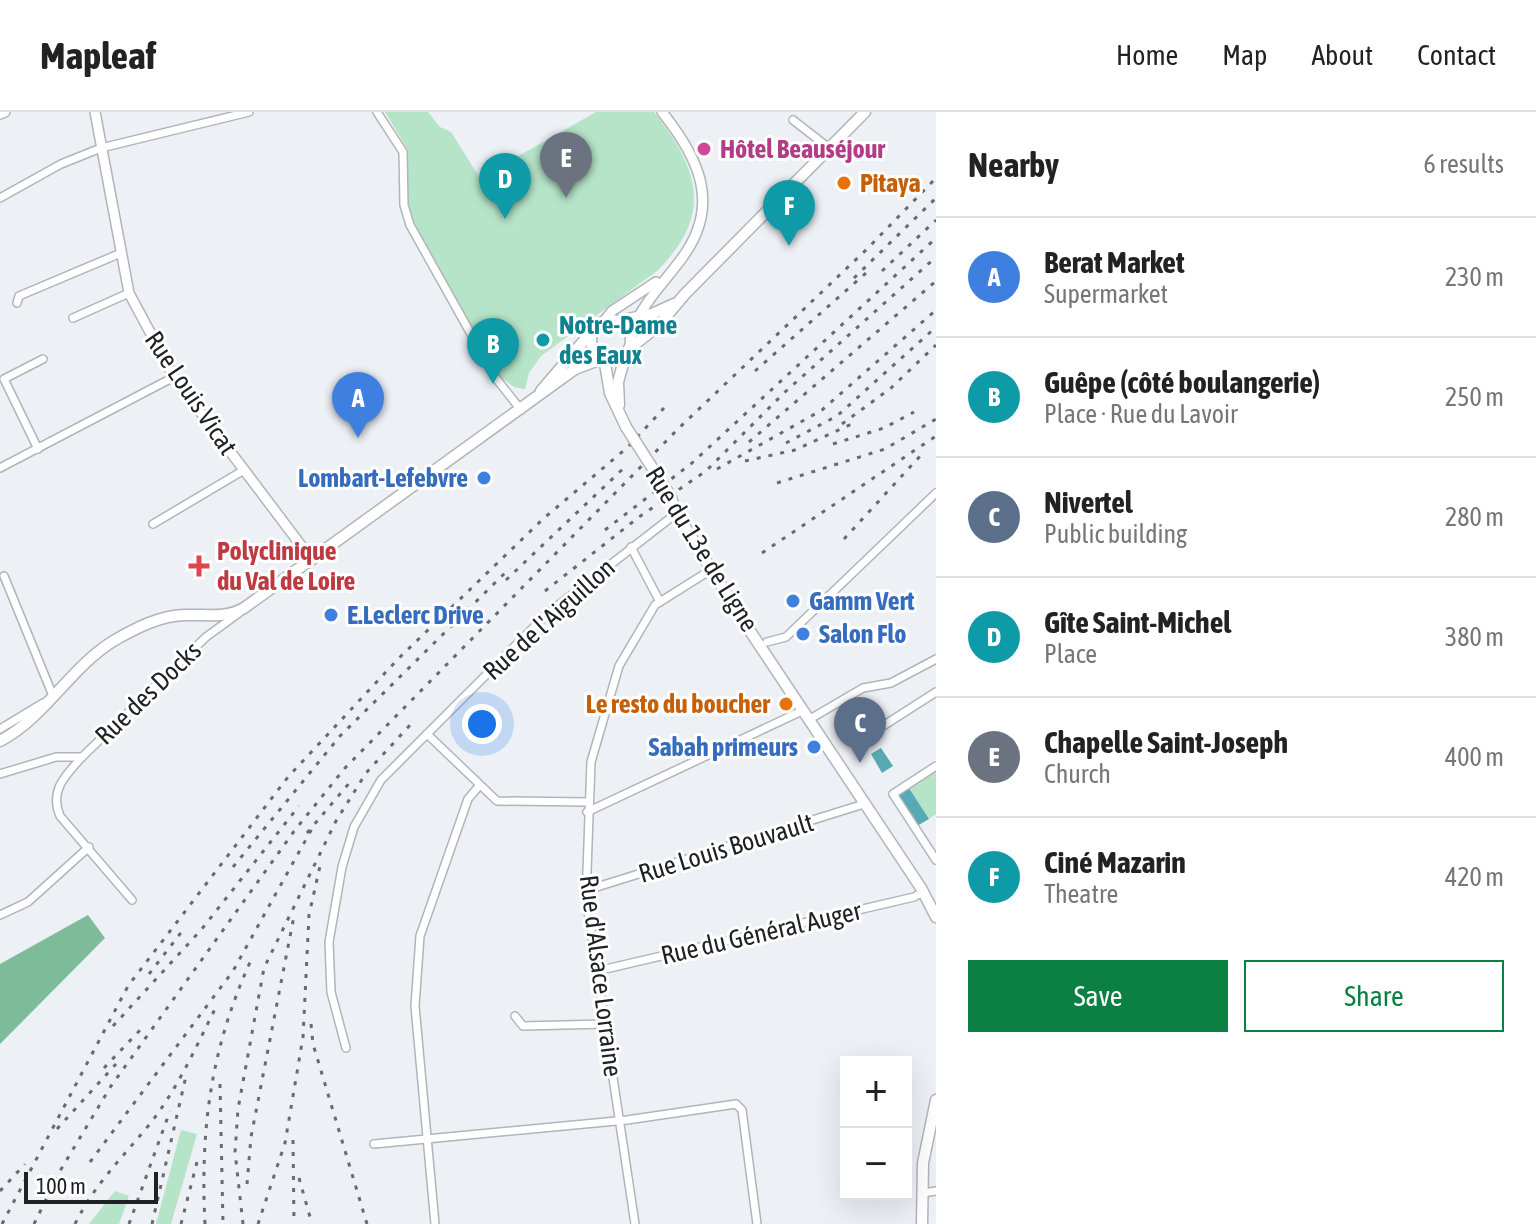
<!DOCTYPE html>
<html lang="en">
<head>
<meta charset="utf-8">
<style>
	:root { --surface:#fff; --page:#f6f6f6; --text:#222; --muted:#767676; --line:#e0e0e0; --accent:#0b8043 }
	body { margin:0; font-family:"Asap Condensed",sans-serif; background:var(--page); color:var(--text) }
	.controls { position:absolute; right:24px; bottom:24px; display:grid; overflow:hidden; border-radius:0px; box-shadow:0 8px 32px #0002 }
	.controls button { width:72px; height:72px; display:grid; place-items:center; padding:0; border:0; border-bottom:2px solid var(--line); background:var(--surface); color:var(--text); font:40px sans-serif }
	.scale { position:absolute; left:24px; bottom:20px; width:134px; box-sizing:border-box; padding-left:8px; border:4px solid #202123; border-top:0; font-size:22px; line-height:28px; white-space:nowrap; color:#202123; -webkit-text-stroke:6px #fff; paint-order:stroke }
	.you { position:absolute; left:482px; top:612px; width:28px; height:28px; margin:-20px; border:6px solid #fff; border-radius:50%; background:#1a73e8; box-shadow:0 0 0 12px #1a73e833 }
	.badge { display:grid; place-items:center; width:52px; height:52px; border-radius:50%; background:var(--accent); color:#fff; font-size:26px; font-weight:700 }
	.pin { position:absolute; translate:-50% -66px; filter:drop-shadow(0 2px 4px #0008) }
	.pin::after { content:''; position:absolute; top:42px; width:28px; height:24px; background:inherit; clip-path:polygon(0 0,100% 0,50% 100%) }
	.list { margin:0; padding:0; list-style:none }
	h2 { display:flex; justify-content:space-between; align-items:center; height:104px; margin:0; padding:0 32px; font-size:34px }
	h2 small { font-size:26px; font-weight:400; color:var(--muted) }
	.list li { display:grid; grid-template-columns:52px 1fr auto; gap:24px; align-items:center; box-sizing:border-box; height:120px; padding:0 32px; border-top:2px solid var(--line) }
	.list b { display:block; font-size:30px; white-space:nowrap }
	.list p { margin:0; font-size:26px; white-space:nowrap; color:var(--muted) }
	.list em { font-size:26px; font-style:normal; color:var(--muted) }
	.actions { display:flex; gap:16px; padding:24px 32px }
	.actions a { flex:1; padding:18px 0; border:2px solid var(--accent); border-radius:0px; text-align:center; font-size:28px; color:var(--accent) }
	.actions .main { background:var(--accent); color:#fff }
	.map { position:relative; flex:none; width:936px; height:1112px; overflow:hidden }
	header { display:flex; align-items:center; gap:48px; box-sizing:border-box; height:112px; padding:0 40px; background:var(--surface); border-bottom:2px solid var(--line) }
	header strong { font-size:38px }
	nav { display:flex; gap:44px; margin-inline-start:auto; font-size:28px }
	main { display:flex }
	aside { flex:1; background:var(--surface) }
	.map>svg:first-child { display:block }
</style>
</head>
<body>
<header>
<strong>Mapleaf</strong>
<nav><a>Home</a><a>Map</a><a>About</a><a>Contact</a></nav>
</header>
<main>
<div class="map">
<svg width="936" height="1112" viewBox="0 0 936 1112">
	<rect width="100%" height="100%" fill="#edf0f5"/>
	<g fill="#b6e4c9">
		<path d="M385,0H428L440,15L451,20L480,66L596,0H654C699,57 714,102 657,159L541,244L529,261L525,277L514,275L499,264L412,110L407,92L408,38Z"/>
		<polygon points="936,654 936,702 929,707 907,673"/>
		<polygon points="181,1018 197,1022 171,1112 156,1112"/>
		<polygon points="115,1079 129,1084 119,1112 89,1112"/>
	</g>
	<polygon fill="#7dbc99" points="88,803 105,826 0,932 0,852"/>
	<g fill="#57a9b4">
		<polygon points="881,636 893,654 882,661 871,642"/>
		<polygon points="907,673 929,707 917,714 896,680"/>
	</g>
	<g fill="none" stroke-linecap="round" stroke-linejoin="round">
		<g stroke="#b1b4b9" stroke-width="10">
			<g id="minor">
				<polyline points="377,0 403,40 404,93 410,113 495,265 521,298"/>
				<polyline points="793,8 829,36"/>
				<polyline points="0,86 61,52 101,36 249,0"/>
				<polyline points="17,191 19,184 121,141"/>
				<polyline points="73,206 129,181"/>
				<polyline points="38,337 4,267 43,247"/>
				<polyline points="0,356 174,265"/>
				<polyline points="153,412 244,358"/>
				<polyline points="631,435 660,490"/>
				<polyline points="4,464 53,584"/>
				<polyline points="767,530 786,525 936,381"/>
				<polyline points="810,607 863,576 891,571 936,547"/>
				<polyline points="0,617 43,591"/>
				<polyline points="872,621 936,580"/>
				<polyline points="427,622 497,689 588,690"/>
				<path d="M82,645C66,663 49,678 60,704L132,788"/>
				<polyline points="936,654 893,682 936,748"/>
				<polyline points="0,662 56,645 82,645 206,525 239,501"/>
				<polyline points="587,700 804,598"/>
				<polyline points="587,778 864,692"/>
				<polyline points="0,803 28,790 89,735"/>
				<polyline points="597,859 914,785 923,780"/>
				<polyline points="515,904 523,914 605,912"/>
				<polyline points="346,936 331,880 329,830 342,755 354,715 381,668 547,502 673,404 675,399"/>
				<polyline points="374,1032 627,1008 736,992 742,998 757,1112"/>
				<polyline points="923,1081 936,1079"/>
				<polyline points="435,1112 415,894 420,824 468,687 479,674"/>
				<polyline points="635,1112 586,786 591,650 619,554 655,493 717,454"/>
			</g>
		</g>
		<g stroke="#b1b4b9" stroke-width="12">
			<g id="tertiary">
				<polyline points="95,0 129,181 174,265 312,448"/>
				<polyline points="0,2 5,0"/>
				<polyline points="604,209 612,199 656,170"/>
				<path d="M630,222C647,185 660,176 682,146C722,92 698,45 662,0"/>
			</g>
		</g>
		<g stroke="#b1b4b9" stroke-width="13">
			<g id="secondary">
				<circle cx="611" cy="228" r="20"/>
				<polyline points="618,209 652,202 674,192"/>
				<polyline points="629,237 658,214 685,182 865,0"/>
				<polyline points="541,279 593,218"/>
				<polyline points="619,293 618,270 626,241"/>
				<polyline points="671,385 675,399 744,510 921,776 936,805"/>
				<path d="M0,629C46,605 70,555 115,528C136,516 159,504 184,503C205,502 225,507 244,496L575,257L604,246L610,281L626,315"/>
				<polyline points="922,1112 923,1051 936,988"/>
			</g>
		</g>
		<use href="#minor" stroke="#fff" stroke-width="7"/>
		<use href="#tertiary" stroke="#fff" stroke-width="9"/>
		<use href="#secondary" stroke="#fff" stroke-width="10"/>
		<g stroke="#686a6d" stroke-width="3" stroke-dasharray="4 8" stroke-linecap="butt">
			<polyline points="882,159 936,108"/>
			<polyline points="854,166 936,86"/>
			<polyline points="755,259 866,161"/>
			<polyline points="842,312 891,276 936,233"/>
			<polyline points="749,330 936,169"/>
			<polyline points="786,331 837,304 936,215"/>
			<polyline points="833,332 884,316 914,300"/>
			<polyline points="745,349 795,338 854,311"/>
			<polyline points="717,357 822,298 936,198"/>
			<polyline points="777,371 885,337 936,307"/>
			<polyline points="605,418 692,351 936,126"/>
			<polyline points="844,427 922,342"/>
			<polyline points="762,441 936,324"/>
			<polyline points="506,468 627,353"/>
			<polyline points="545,479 639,405 706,359 785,280 936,145"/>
			<polyline points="307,721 351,669"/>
			<polyline points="233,755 340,624 510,456"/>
			<polyline points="149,862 183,818"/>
			<polyline points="311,912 313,932 367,1112"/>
			<polyline points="113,914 201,818 299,694"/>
			<polyline points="104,956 142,916"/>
			<polyline points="220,972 223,1112"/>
			<polyline points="57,1017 116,952"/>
			<polyline points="293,1028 294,1112"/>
			<polyline points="90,1050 233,859 314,713"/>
			<polyline points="299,1066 312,1112"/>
			<polyline points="247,1072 251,1025 294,804"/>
			<polyline points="0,1079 25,1052"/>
			<polyline points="2,1112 128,874 288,665 399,546 543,407 628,335 664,296"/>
			<polyline points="34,1112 60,1059 111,974 295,718 345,656 679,316 868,136 936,66"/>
			<path d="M75,1112C94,1073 122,1046 149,1013C177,978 196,935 216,895"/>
			<polyline points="129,1112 170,999"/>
			<polyline points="152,1112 186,964"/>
			<polyline points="181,1112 197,1050"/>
			<path d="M205,1112C200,1016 211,936 251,848"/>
			<polyline points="243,1112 235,1040 238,997 264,856 336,709 366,661 411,612"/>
			<polyline points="258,1112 285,1031 303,925 309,803 320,754"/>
		</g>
		<g stroke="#b1b4b9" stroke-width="13" stroke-linecap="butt">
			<polyline id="secondary-bridge" points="626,315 671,385"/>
		</g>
		<use href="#secondary-bridge" stroke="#fff" stroke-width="10"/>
	</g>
	<circle fill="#d1479c" stroke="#fff" stroke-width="3" cx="704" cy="37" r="8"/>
	<g fill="#e8710a" stroke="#fff" stroke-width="3">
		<circle cx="844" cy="71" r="8"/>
		<circle cx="786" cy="592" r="8"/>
	</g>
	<circle fill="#0f9aa8" stroke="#fff" stroke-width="3" cx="543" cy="228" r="8"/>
	<g fill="#3f7fe0" stroke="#fff" stroke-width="3">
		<circle cx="484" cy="366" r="8"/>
		<circle cx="793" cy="489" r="8"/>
		<circle cx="331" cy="503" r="8"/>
		<circle cx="803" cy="522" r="8"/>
		<circle cx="814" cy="635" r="8"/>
	</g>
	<path fill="#e0444e" stroke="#fff" stroke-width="3" d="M195 442h8v8h8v8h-8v8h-8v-8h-8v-8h8z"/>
	<g text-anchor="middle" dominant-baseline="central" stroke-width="6" stroke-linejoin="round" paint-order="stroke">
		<g font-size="26" font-weight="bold" fill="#b23c85" stroke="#fff" text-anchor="start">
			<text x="720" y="37">Hôtel Beauséjour</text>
		</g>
		<g font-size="26" font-weight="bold" fill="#c56008" stroke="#fff" text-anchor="start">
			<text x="860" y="71">Pitaya</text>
			<text x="770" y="592" text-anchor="end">Le resto du boucher</text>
		</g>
		<g font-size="26" font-weight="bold" fill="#0d838f" stroke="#fff" text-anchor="start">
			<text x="559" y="213">Notre-Dame<tspan x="559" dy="30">des Eaux</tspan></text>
		</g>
		<g font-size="26" fill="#202123" stroke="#fff">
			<text transform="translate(191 281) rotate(56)">Rue Louis Vicat</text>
			<text transform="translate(702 437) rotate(58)">Rue du 13e de Ligne</text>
			<text transform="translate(549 507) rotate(-42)">Rue de l'Aiguillon</text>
			<text transform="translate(148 581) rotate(-44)">Rue des Docks</text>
			<text transform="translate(726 736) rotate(-17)">Rue Louis Bouvault</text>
			<text transform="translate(761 821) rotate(-13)">Rue du Général Auger</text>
			<text transform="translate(601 864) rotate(83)">Rue d'Alsace Lorraine</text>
		</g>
		<g font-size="26" font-weight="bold" fill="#366cbe" stroke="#fff" text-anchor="start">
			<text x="468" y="366" text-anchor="end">Lombart-Lefebvre</text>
			<text x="809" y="489">Gamm Vert</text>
			<text x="347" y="503">E.Leclerc Drive</text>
			<text x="819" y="522">Salon Flo</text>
			<text x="798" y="635" text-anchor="end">Sabah primeurs</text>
		</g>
		<g font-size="26" font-weight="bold" fill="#be3a42" stroke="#fff" text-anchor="start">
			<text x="217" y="439">Polyclinique<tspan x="217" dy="30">du Val de Loire</tspan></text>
		</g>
	</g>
</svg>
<div class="controls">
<button>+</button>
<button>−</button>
</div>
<div class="scale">100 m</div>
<div class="you"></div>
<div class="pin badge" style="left:358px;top:326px;background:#3f7fe0">A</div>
<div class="pin badge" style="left:493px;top:272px;background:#0f9aa8">B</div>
<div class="pin badge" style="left:860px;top:651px;background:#5c6f8a">C</div>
<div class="pin badge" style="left:505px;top:107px;background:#0f9aa8">D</div>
<div class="pin badge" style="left:566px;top:86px;background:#6b7280">E</div>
<div class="pin badge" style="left:789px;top:134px;background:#0f9aa8">F</div>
</div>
<aside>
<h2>Nearby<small>6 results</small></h2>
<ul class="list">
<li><span class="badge" style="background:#3f7fe0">A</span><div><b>Berat Market</b><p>Supermarket</p></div><em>230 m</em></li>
<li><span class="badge" style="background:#0f9aa8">B</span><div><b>Guêpe (côté boulangerie)</b><p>Place · Rue du Lavoir</p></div><em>250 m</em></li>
<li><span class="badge" style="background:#5c6f8a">C</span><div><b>Nivertel</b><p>Public building</p></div><em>280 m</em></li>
<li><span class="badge" style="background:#0f9aa8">D</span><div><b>Gîte Saint-Michel</b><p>Place</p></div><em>380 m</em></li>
<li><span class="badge" style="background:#6b7280">E</span><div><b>Chapelle Saint-Joseph</b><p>Church</p></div><em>400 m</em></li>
<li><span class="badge" style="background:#0f9aa8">F</span><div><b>Ciné Mazarin</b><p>Theatre</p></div><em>420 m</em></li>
</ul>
<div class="actions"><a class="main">Save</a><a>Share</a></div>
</aside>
</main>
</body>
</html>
